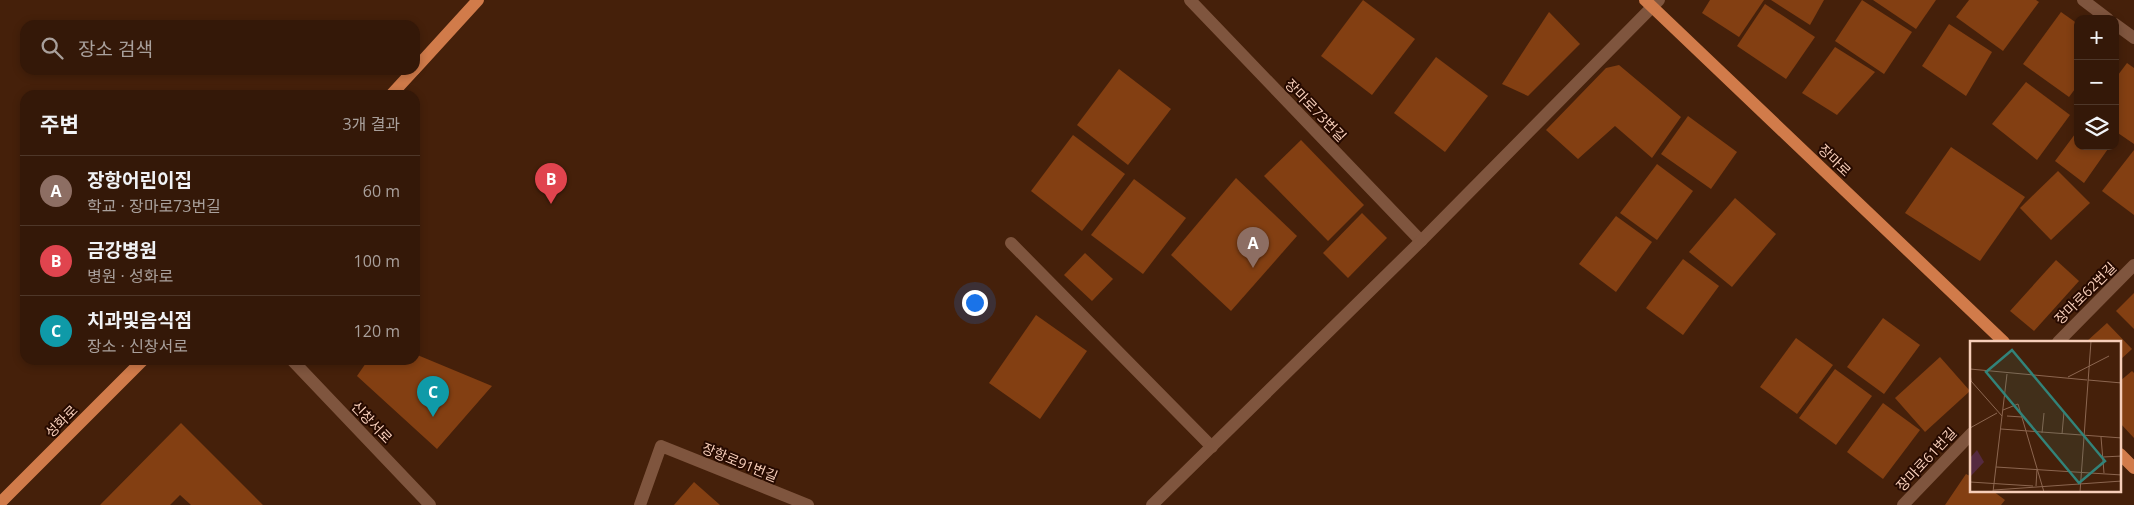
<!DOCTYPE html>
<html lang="ko">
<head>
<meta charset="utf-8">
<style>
	:root { --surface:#341808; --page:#3f2516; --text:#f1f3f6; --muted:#a9a09c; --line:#4e3729; --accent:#bca0f2 }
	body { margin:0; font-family:"Open Sans","Noto Sans KR",sans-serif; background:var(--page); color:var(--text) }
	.controls { position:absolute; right:15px; top:15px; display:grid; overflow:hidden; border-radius:10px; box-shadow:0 2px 8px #0003 }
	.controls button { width:45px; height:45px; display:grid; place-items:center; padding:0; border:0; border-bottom:1px solid var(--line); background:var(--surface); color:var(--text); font:25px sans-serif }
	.you { position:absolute; left:974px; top:302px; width:18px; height:18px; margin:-12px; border:4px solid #fff; border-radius:50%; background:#1a73e8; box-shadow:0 0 0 8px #1a73e833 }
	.badge { display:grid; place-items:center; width:32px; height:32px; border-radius:50%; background:var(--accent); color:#fff; font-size:16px; font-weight:700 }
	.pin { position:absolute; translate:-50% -41px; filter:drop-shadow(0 1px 2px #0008) }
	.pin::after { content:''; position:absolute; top:26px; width:18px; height:15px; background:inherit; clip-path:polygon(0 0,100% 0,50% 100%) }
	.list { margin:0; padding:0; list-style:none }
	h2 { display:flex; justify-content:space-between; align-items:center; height:65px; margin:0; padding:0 20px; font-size:21px }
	h2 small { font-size:16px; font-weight:400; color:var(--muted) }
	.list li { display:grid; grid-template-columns:32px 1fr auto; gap:15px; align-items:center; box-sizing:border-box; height:70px; padding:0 20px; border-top:1px solid var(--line) }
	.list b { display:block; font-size:19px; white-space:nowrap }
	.list p { margin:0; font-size:16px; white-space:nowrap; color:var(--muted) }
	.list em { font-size:16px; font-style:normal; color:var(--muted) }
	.icon { flex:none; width:28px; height:28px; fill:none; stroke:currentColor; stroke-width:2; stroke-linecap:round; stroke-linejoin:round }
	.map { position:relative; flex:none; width:2134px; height:505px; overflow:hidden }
	.search { position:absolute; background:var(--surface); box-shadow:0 2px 8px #0003; left:20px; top:20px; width:400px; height:55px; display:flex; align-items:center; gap:12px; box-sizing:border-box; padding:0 18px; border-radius:15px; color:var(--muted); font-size:19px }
	.panel { position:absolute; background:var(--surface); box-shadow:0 2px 8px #0003; left:20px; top:90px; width:400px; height:275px; border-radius:15px }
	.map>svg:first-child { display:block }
</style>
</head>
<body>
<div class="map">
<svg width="2134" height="505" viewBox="0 0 2134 505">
	<rect width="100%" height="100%" fill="#45200a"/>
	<g fill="#833f12">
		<polygon points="1363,0 1415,39 1372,95 1321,56"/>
		<polygon points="1710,0 1764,0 1739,37 1702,13"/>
		<polygon points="1771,0 1824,0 1810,25"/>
		<polygon points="1862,0 1912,32 1884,74 1835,41"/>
		<polygon points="1873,0 1936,0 1916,29"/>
		<polygon points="1969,0 2036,0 2039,2 2003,51 1956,17"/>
		<polygon points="1765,4 1815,37 1786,79 1737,46"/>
		<polygon points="1549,12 1580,44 1528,96 1502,84"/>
		<polygon points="2061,12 2078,24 2078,85 2069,97 2023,64"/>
		<polygon points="1949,24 1992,52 1966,96 1922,66"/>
		<polygon points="1835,47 1875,72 1837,115 1802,93"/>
		<polygon points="1436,57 1488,96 1445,152 1394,113"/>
		<polygon points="2127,63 2134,68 2134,144 2115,131 2115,79"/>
		<polygon points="1619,65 1681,117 1652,158 1615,126 1578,159 1546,130 1606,68"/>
		<polygon points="1119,69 1171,109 1128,165 1077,125"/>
		<polygon points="2026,82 2070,115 2037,160 1992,124"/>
		<polygon points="1688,116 1737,152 1711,189 1661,154"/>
		<polygon points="2078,130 2078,146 2110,146 2084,183 2055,161"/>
		<polygon points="1073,135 1125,174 1082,231 1031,191"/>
		<polygon points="1301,140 1364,205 1328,241 1264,176"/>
		<polygon points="1951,147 2025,197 1980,261 1905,213"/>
		<polygon points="2134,150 2134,215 2102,191"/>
		<polygon points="1657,164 1693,191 1657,240 1620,213"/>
		<polygon points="2058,171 2090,203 2051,240 2020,208"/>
		<polygon points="1236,178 1297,236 1231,311 1171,255"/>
		<polygon points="1134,179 1186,218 1143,274 1091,235"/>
		<polygon points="1735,198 1776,234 1732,287 1689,252"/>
		<polygon points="1362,213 1387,238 1348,278 1323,253"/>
		<polygon points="1616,216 1652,242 1616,292 1579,264"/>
		<polygon points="1085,253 1113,279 1092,301 1064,275"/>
		<polygon points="1683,259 1719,286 1683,335 1646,308"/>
		<polygon points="2056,260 2079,281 2034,331 2010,311"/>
		<polygon points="2134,293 2134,329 2116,311"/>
		<polygon points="1036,315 1087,351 1040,419 989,383"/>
		<polygon points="1883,318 1920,345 1884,394 1847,367"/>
		<polygon points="2107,323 2132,349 2120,360 2120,342 2086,342"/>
		<polygon points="1796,338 1833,365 1797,414 1760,387"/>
		<polygon points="415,354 492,386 437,449 357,376 368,360 415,360"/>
		<polygon points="1940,357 1970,391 1925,432 1895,398"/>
		<polygon points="1835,369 1872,396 1836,445 1799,418"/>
		<polygon points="2132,371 2134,373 2134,438 2120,423 2120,381"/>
		<polygon points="1883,403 1920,430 1883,479 1847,452"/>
		<polygon points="181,423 263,505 191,505 180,495 170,505 100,505"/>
		<polygon points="1966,474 1972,477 1972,491 1993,491 2005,500 2001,505 1945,505"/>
		<polygon points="694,482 720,505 674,505"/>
	</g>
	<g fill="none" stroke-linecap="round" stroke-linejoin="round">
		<g stroke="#7f553e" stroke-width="12">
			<polyline points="1190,0 1421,241"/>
			<polyline points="2083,0 2108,19"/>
			<polyline points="2115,24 2134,38"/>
			<polyline points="1011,243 1212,447"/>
			<polyline points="2058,342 2134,265"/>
			<polyline points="292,360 430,505"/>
			<polyline points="640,505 661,446 808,505"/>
			<polyline points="1152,505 1421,241 1659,0"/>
			<polyline points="1903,505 1972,433"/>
		</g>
		<g stroke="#d17b4a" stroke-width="12">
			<polyline points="1645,0 2004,342"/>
			<polyline points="415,69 478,0"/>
			<polyline points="391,95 414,70"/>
			<polyline points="2120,454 2134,468"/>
			<polyline points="0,503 143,360"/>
		</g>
	</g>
	<g text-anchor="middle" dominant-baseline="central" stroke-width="4" stroke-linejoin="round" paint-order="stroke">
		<g font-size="14" fill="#f7ceb9" stroke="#260a00">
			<text transform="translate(1316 110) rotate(46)">장마로73번길</text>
			<text transform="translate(1835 160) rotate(44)">장마로</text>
			<text transform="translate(2085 293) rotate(-45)">장마로62번길</text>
			<text transform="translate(61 421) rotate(-45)">성화로</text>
			<text transform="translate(372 422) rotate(46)">신창서로</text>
			<text transform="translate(1926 459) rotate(-47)">장마로61번길</text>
			<text transform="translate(740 462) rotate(22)">장항로91번길</text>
		</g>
	</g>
	<g transform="translate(1970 341)">
		<rect width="151" height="151" fill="#45200a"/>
		<path d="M7,109L14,121L0,136V117Z" fill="#552a40"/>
		<path fill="none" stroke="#8c6650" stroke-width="1" d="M0,28L117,39M0,32L1,40L32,75M98,36L139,15M118,39L152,42M33,69L48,63L74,151M37,75L52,76M0,87L27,72M31,88L152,97M72,92L74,72M92,93L94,71M131,96L134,132M133,116L152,115M26,126L152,134M0,141L63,145M66,145L67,128M24,149L152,140M23,151L37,33M110,151L121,0"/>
		<path fill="#328379" fill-opacity="0.15" stroke="#328379" stroke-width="2.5" d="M42,9L135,120L109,142L16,31Z"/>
		<rect width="151" height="151" fill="none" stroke="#f7ceb9" stroke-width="2.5"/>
	</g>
</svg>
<div class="controls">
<button>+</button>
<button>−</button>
<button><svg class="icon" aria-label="layers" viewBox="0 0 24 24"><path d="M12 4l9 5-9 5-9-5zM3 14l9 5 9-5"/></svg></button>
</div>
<div class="you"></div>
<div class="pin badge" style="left:1253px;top:268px;background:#8d6e63">A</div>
<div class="pin badge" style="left:551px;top:204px;background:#e0444e">B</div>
<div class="pin badge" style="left:433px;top:417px;background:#0f9aa8">C</div>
<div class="search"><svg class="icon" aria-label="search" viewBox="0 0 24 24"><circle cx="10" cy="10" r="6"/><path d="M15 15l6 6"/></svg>장소 검색</div>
<section class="panel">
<h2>주변<small>3개 결과</small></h2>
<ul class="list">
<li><span class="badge" style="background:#8d6e63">A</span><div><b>장항어린이집</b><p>학교 · 장마로73번길</p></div><em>60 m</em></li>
<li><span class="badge" style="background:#e0444e">B</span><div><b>금강병원</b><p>병원 · 성화로</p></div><em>100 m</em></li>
<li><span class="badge" style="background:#0f9aa8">C</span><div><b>치과및음식점</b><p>장소 · 신창서로</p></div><em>120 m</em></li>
</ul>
</section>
</div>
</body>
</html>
